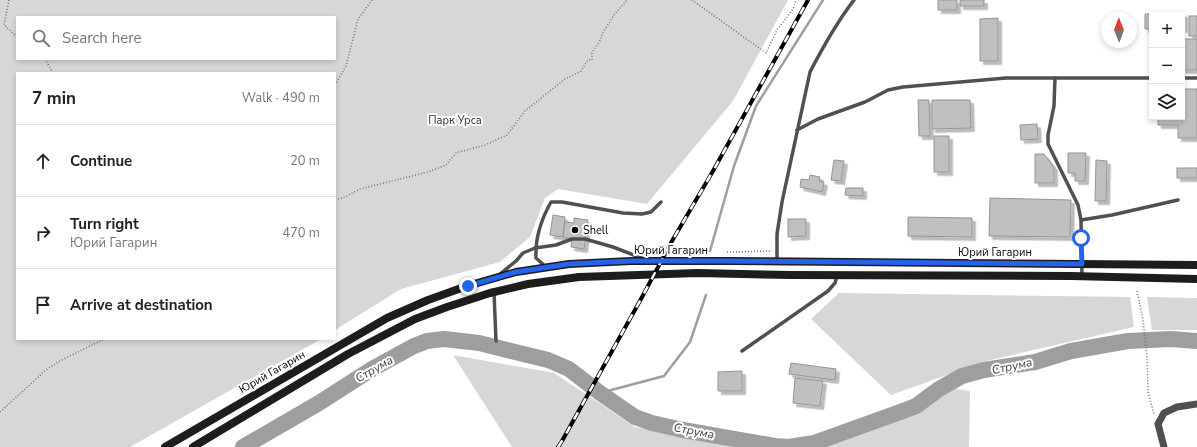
<!DOCTYPE html>
<html lang="en">
<head>
<meta charset="utf-8">
<style>
	:root { --surface:#fff; --page:#f2f2f2; --text:#222; --muted:#767676; --line:#e0e0e0 }
	body { margin:0; font-family:"Nunito Sans",sans-serif; background:var(--page); color:var(--text) }
	.controls { position:absolute; right:12px; top:12px; display:grid; overflow:hidden; border-radius:0px; box-shadow:0 2px 6px #0003 }
	.controls button { width:36px; height:36px; display:grid; place-items:center; padding:0; border:0; border-bottom:1px solid var(--line); background:var(--surface); color:var(--text); font:20px sans-serif }
	.compass { position:absolute; left:1101px; top:12px; width:36px; height:36px; border-radius:50%; background:var(--surface); box-shadow:0 2px 6px #0003; rotate:359deg }
	.stop { position:absolute; width:12px; height:12px; margin:-9px; border:3px solid #2563eb; border-radius:50%; background:#fff }
	.stop.end { background:#2563eb; border-color:#fff; box-shadow:0 1px 4px #0008 }
	.list { margin:0; padding:0; list-style:none }
	h2 { display:flex; justify-content:space-between; align-items:center; height:52px; margin:0; padding:0 16px; font-size:17px }
	h2 small { font-size:13px; font-weight:400; color:var(--muted) }
	.list li { display:grid; grid-template-columns:26px 1fr auto; gap:12px; align-items:center; box-sizing:border-box; height:72px; padding:0 16px; border-top:1px solid var(--line) }
	.list b { display:block; font-size:15px; white-space:nowrap }
	.list p { margin:0; font-size:13px; white-space:nowrap; color:var(--muted) }
	.list em { font-size:13px; font-style:normal; color:var(--muted) }
	.icon { flex:none; width:22px; height:22px; fill:none; stroke:currentColor; stroke-width:2; stroke-linecap:round; stroke-linejoin:round }
	.map { position:relative; flex:none; width:1197px; height:447px; overflow:hidden }
	.search { position:absolute; background:var(--surface); box-shadow:0 2px 6px #0003; left:16px; top:16px; width:320px; height:44px; display:flex; align-items:center; gap:10px; box-sizing:border-box; padding:0 14px; border-radius:0px; color:var(--muted); font-size:15px }
	.panel { position:absolute; background:var(--surface); box-shadow:0 2px 6px #0003; left:16px; top:72px; width:320px; height:268px; border-radius:0px }
	.map>svg:first-child { display:block }
</style>
</head>
<body>
<div class="map">
<svg width="1197" height="447" viewBox="0 0 1197 447">
	<defs>
		<filter id="shadow"><feDropShadow dx="3.5" dy="3.5" stdDeviation="0" flood-color="#0004"/></filter>
	</defs>
	<rect width="100%" height="100%" fill="#fff"/>
	<g fill="#d7d7d7" fill-rule="evenodd">
		<path d="M0,0H788L733,101L647,204L558,189L545,198L530,237L500,262L401,289L335,330V73H17V339H321L130,447H0ZM17,17H335V59H17Z"/>
		<polygon points="839,293 1130,297 1134,327 986,361 891,395 811,319"/>
		<polygon points="1147,297 1197,298 1197,330 1152,330"/>
		<polygon points="453,355 554,373 635,427 741,447 512,447"/>
		<polygon points="951,388 970,391 969,447 821,447 925,406"/>
	</g>
	<g fill="none" stroke-linecap="round" stroke-linejoin="round">
		<g stroke="#9e9e9e" stroke-width="2.5">
			<polyline points="710,251 734,166 756,106 823,0"/>
			<polyline points="600,393 664,376 690,342 706,295"/>
		</g>
		<polyline stroke="#9e9e9e" stroke-width="16" points="243,447 319,403 372,369 414,346 427,341 444,339 479,343 548,360 569,369 600,393 635,417 652,423 683,430 775,446 789,447 814,443 903,411 916,406 939,389 962,376 984,370 1035,362 1071,351 1128,341 1171,339 1197,341"/>
	</g>
	<g fill="#c0c0c0" stroke="#949494" filter="url(#shadow)">
		<rect x="938" y="0" width="19" height="10"/>
		<rect x="960" y="0" width="24" height="6"/>
		<polygon points="1145,14 1184,14 1184,29 1182,29 1182,15 1152,15 1152,29 1145,29"/>
		<rect x="1189" y="16" width="8" height="20"/>
		<polygon points="998,18 998,61 980,61 980,19"/>
		<rect x="1151" y="39" width="1" height="31"/>
		<rect x="1182" y="39" width="15" height="31"/>
		<polygon points="1182,89 1197,89 1197,138 1178,138 1178,125 1158,125 1158,117 1182,117"/>
		<polygon points="918,100 929,100 930,136 919,136"/>
		<polygon points="932,100 970,100 971,128 932,129"/>
		<polygon points="1037,124 1038,139 1021,140 1020,125"/>
		<rect x="934" y="136" width="15" height="36"/>
		<polygon points="1068,153 1086,153 1085,181 1075,181 1075,173 1068,173"/>
		<polygon points="1035,154 1044,154 1054,167 1054,183 1035,183"/>
		<polygon points="834,160 844,161 841,181 831,180"/>
		<polygon points="1096,160 1107,161 1106,201 1095,201"/>
		<rect x="1177" y="168" width="20" height="10"/>
		<polygon points="810,175 820,177 819,181 824,182 822,192 800,187 801,179 809,180"/>
		<polygon points="846,188 863,188 863,196 845,195"/>
		<polygon points="990,198 1071,200 1070,237 989,236"/>
		<polygon points="553,215 565,217 563,237 550,235"/>
		<polygon points="908,217 972,218 972,237 908,236"/>
		<polygon points="574,218 588,220 584,249 571,247 572,239 563,237 565,222 574,223"/>
		<polygon points="788,219 806,219 806,236 788,237"/>
		<polygon points="791,363 836,369 835,380 789,374"/>
		<polygon points="742,371 742,391 718,391 718,372"/>
		<polygon points="795,378 823,381 820,406 793,403"/>
	</g>
	<g fill="none" stroke-linecap="round" stroke-linejoin="round">
		<g stroke="#727272" stroke-width="1.5" stroke-dasharray="1 2" stroke-linecap="butt">
			<polyline points="9,0 4,25 17,37"/>
			<polyline points="692,0 766,53 777,30 793,9 796,0"/>
			<polyline points="45,59 53,73"/>
			<polyline points="335,85 346,66 358,19 372,0"/>
			<polyline points="335,200 345,197 360,189 428,172 441,167 446,165 456,153 485,145 507,135 525,111 565,79 581,71 588,60 592,60 592,53 601,39 602,34 614,15 627,0"/>
			<polyline points="645,252 687,252"/>
			<polyline points="727,252 771,251"/>
			<polyline points="1137,291 1143,320 1147,356 1148,392 1154,414"/>
			<polyline points="0,412 46,370 58,362 104,339"/>
		</g>
		<g stroke="#505050" stroke-width="3.5">
			<polyline points="1055,78 1054,106 1048,135 1048,144 1078,205 1081,220 1082,277"/>
			<polyline points="1182,78 1197,78"/>
			<polyline points="797,130 818,119 865,102 888,90 903,87 1006,78 1152,78"/>
			<polyline points="1081,220 1112,215 1178,200"/>
			<path d="M777,261V234L782,202L810,72C823,47 837,22 854,0"/>
			<path d="M545,266L536,258C535,239 542,218 551,202H562L623,213L642,214L651,212L661,202"/>
			<polyline points="500,274 516,261 523,253 535,248 556,245 572,239 585,239 613,247 644,259"/>
			<polyline points="494,292 496,341"/>
			<polyline points="742,351 828,291 835,283 837,276"/>
		</g>
		<polyline stroke="#505050" stroke-width="7" points="1164,447 1158,424 1164,413 1177,407 1197,404"/>
		<g stroke="#1d1d1d" stroke-width="8">
			<polyline points="165,447 387,318 428,300 467,286 516,272 569,264 631,261 728,261 1197,265"/>
			<polyline points="193,447 348,354 415,319 447,307 490,293 528,284 579,277 698,273 791,275 1071,276 1197,279"/>
		</g>
		<g stroke="#000" stroke-width="4">
			<polyline id="rail" points="558,447 562,441 641,299 672,241 713,171 808,0"/>
		</g>
		<use href="#rail" stroke="#fff" stroke-width="2.5" stroke-dasharray="8" stroke-linecap="butt"/>
	</g>
	<g fill="none" stroke-linecap="round" stroke-linejoin="round">
		<polyline stroke="#2563eb" stroke-width="5" points="468,286 516,272 569,264 631,261 728,261 1082,264 1081,238"/>
	</g>
	<circle fill="#000" stroke="#fff" stroke-width="1.5" cx="575" cy="230" r="4"/>
	<g text-anchor="middle" dominant-baseline="central" stroke-width="4" stroke-linejoin="round" paint-order="stroke">
		<g font-size="11" fill="#2e2e2e" stroke="#fff">
			<text x="455" y="120">Парк Урса</text>
		</g>
		<g font-size="11" fill="#000" stroke="#fff" text-anchor="start">
			<text x="583" y="230">Shell</text>
		</g>
		<g font-size="11" fill="#000" stroke="#fff">
			<text x="671" y="250">Юрий Гагарин</text>
			<text x="995" y="252">Юрий Гагарин</text>
			<text transform="translate(272 372) rotate(-30)">Юрий Гагарин</text>
		</g>
		<g font-size="12" font-style="italic" fill="#3f3f3f" stroke="#fff">
			<text transform="translate(1012 366) rotate(-12)">Струма</text>
			<text transform="translate(374 369) rotate(-30)">Струма</text>
			<text transform="translate(694 431) rotate(11)">Струма</text>
		</g>
	</g>
</svg>
<div class="controls">
<button>+</button>
<button>−</button>
<button><svg class="icon" aria-label="layers" viewBox="0 0 24 24"><path d="M12 4l9 5-9 5-9-5zM3 14l9 5 9-5"/></svg></button>
</div>
<svg class="compass" viewBox="-18 -18 36 36"><path d="M0-13l5 13h-10z" fill="#e53935"/><path d="M0 13l5-13h-10z" fill="#767676"/></svg>
<div class="stop" style="left:1081px;top:238px"></div>
<div class="stop end" style="left:468px;top:286px"></div>
<div class="search"><svg class="icon" aria-label="search" viewBox="0 0 24 24"><circle cx="10" cy="10" r="6"/><path d="M15 15l6 6"/></svg>Search here</div>
<section class="panel">
<h2>7 min<small>Walk · 490 m</small></h2>
<ul class="list">
<li><svg class="icon" aria-label="ahead" viewBox="0 0 24 24"><path d="M12 20V5M6 11l6-6 6 6"/></svg><div><b>Continue</b></div><em>20 m</em></li>
<li><svg class="icon" aria-label="right" viewBox="0 0 24 24"><path d="M7 20v-9h11M14 6l5 5-5 5"/></svg><div><b>Turn right</b><p>Юрий Гагарин</p></div><em>470 m</em></li>
<li><svg class="icon" aria-label="arrive" viewBox="0 0 24 24"><path d="M6 21V4h12l-3 4 3 4H6"/></svg><div><b>Arrive at destination</b></div></li>
</ul>
</section>
</div>
</body>
</html>
